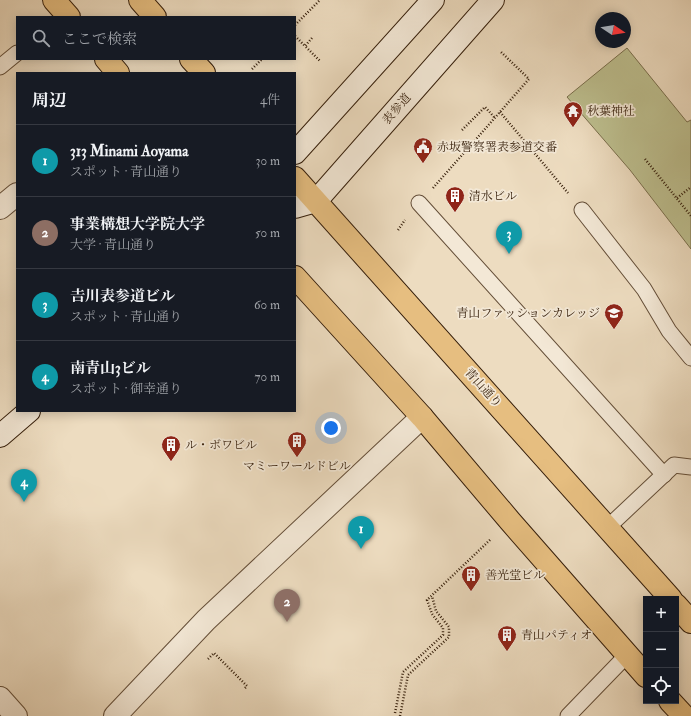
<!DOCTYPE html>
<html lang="ja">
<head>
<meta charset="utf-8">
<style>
	:root { --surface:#171b24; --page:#20242c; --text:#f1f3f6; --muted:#9ea1a6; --line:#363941; --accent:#c59692 }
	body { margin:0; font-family:"IM FELL Double Pica","Noto Serif JP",serif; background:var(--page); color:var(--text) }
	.controls { position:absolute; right:12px; bottom:12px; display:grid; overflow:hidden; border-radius:0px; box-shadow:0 2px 10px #0003 }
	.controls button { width:36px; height:36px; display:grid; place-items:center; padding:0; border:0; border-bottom:1px solid var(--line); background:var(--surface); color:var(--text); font:20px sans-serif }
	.compass { position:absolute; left:595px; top:12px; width:36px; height:36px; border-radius:50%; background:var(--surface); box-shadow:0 2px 10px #0003; rotate:102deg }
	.you { position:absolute; left:331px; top:428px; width:14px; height:14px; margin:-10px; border:3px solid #fff; border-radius:50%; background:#1a73e8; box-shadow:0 0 0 6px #1a73e833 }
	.badge { display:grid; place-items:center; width:26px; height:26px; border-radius:50%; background:var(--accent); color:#fff; font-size:13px; font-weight:700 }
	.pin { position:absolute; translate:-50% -33px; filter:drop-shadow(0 1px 2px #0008) }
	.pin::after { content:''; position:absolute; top:21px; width:14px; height:12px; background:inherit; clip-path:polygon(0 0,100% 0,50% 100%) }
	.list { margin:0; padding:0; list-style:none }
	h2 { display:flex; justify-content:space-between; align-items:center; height:52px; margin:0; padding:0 16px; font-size:17px }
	h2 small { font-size:13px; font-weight:400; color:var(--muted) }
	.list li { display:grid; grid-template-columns:26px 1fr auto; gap:12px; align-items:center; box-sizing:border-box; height:72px; padding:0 16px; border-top:1px solid var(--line) }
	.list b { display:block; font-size:15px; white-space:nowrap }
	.list p { margin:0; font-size:13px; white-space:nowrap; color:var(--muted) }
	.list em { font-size:13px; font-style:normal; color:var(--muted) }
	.icon { flex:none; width:22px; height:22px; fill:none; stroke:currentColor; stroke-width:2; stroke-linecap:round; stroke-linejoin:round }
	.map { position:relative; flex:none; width:691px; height:716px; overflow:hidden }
	.search { position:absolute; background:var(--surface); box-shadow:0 2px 10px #0003; left:16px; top:16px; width:280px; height:44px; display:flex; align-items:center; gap:10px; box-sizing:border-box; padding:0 14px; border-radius:0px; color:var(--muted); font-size:15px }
	.panel { position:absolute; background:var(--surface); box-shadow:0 2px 10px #0003; left:16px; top:72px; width:280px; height:340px; border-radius:0px }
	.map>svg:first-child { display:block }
</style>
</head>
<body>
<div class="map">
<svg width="691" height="716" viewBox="0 0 691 716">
	<rect width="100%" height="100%" fill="#eddcc0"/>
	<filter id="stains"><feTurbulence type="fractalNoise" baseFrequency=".005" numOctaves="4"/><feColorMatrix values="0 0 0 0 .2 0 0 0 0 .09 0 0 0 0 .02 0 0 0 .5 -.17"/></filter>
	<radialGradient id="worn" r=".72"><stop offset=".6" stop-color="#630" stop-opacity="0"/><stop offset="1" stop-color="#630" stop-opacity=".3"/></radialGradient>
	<polygon fill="#bdbf8f" stroke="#7a6f4d" points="627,48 687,122 691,120 691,249 630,170 567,97"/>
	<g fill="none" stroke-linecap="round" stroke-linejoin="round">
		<g stroke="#644e38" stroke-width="17">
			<g id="service">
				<polyline points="0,67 17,53"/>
				<polyline points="419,203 664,475"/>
				<polyline points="582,210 644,289 669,331 691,358"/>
				<polyline points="607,528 674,465 691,467"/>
				<polyline points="568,716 627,655"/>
			</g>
		</g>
		<g stroke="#644e38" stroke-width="24">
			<g id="minor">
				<polyline points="0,208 17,194"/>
				<polyline points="0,698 16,716"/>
				<polyline points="115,716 206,620 422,417"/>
			</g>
		</g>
		<g stroke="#361f0b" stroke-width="24">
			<g id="secondary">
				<polyline points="295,153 433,0"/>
				<polyline points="295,207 316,201 493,0"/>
				<polyline points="0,436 29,411"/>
			</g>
		</g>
		<g stroke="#361f0b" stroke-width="24">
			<g id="trunk">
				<polyline points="54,0 69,17"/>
				<polyline points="140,0 155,17"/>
				<polyline points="106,59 118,73"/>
				<polyline points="191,59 204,73"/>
				<polyline points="295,178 671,599"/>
				<polyline points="295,277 422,417 510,521 646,676"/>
				<polyline points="676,605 691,622"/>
				<polyline points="670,701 684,716"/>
			</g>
		</g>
		<g stroke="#361f0b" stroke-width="2.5" stroke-dasharray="1 2" stroke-linecap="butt">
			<polyline points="295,25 320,0"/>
			<polyline points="295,36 305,46"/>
			<polyline points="312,38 305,46 320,61"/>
			<polyline points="252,69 262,59"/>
			<polyline points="500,112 568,193"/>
			<polyline points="462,130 485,107 495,118"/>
			<polyline points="645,159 691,216"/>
			<polyline points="433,188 529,79 501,52"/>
			<polyline points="677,198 691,187"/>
			<polyline points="398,230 405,220"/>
			<polyline points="208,659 214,653 247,686 244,689"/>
			<polyline points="395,713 403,672 443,635 443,628 432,614 427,600 491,539"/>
			<polyline points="400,716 408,675 449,637 449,627 436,611 432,596"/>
		</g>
		<use href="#service" stroke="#f3e8d6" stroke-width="15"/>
		<use href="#minor" stroke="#f3e8d6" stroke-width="22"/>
		<use href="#secondary" stroke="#f3e8d6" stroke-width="22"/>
		<use href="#trunk" stroke="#e6be80" stroke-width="22"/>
	</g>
	<defs>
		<g id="temple-pin" transform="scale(1)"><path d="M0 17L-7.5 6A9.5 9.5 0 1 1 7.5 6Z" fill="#8f2418" stroke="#f3e8d6"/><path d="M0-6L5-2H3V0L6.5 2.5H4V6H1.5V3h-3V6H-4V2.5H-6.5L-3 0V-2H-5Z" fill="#fff"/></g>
		<g id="civic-pin" transform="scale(1)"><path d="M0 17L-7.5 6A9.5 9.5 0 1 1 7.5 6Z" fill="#8f2418" stroke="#f3e8d6"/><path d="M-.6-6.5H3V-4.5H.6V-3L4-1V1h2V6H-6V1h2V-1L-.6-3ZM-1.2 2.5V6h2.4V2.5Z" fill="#fff"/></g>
		<g id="building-pin" transform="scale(1)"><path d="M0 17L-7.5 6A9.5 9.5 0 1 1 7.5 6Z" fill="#8f2418" stroke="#f3e8d6"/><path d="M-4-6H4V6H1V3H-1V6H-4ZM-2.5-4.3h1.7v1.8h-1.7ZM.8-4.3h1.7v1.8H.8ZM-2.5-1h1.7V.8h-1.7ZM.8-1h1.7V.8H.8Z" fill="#fff"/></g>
		<g id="university-pin" transform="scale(1)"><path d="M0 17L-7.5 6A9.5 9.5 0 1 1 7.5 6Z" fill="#8f2418" stroke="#f3e8d6"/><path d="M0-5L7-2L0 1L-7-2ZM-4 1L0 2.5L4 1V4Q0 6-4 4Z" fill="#fff"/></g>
	</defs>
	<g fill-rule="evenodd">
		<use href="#temple-pin" x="573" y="111"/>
		<use href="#civic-pin" x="423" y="147"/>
		<use href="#building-pin" x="455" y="196"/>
		<use href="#university-pin" x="614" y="313"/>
		<use href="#building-pin" x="297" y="441"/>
		<use href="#building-pin" x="171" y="445"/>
		<use href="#building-pin" x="471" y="575"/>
		<use href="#building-pin" x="507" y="635"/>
	</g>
	<g text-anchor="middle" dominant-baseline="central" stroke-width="3.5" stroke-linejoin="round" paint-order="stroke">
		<g font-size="12" fill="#361f0b" stroke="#f3e8d6">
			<text transform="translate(397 109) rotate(-49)">表参道</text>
			<text transform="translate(483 388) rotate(48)">青山通り</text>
		</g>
		<g font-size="12" fill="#361f0b" stroke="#f3e8d6" text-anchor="start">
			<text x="587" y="111">秋葉神社</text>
			<text x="437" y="147">赤坂警察署表参道交番</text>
			<text x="469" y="196">清水ビル</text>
			<text x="600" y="313" text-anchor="end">青山ファッションカレッジ</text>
			<text x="185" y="445">ル・ボワビル</text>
			<text x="297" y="466" text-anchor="middle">マミーワールドビル</text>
			<text x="485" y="575">善光堂ビル</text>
			<text x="521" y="635">青山パティオ</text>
		</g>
	</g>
	<rect width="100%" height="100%" filter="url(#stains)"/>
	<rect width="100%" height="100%" fill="url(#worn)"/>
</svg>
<div class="controls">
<button>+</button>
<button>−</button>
<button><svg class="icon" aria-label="locate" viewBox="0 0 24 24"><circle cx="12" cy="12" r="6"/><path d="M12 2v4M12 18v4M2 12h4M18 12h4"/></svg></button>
</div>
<svg class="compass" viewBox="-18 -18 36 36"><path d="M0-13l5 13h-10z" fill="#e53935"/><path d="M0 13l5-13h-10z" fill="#9ea1a6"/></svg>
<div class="you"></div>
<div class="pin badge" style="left:361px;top:549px;background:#0f9aa8">1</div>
<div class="pin badge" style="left:287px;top:622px;background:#8d6e63">2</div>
<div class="pin badge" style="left:509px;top:254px;background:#0f9aa8">3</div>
<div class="pin badge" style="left:24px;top:502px;background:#0f9aa8">4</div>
<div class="search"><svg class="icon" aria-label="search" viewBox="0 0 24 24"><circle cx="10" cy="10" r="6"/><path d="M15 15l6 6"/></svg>ここで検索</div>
<section class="panel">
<h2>周辺<small>4件</small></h2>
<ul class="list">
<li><span class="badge" style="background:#0f9aa8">1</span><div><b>313 Minami Aoyama</b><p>スポット · 青山通り</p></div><em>30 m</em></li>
<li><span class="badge" style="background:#8d6e63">2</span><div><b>事業構想大学院大学</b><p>大学 · 青山通り</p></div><em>50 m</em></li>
<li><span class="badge" style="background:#0f9aa8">3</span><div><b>𠮷川表参道ビル</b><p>スポット · 青山通り</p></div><em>60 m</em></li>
<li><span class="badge" style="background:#0f9aa8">4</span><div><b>南青山3ビル</b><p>スポット · 御幸通り</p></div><em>70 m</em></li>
</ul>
</section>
</div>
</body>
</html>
